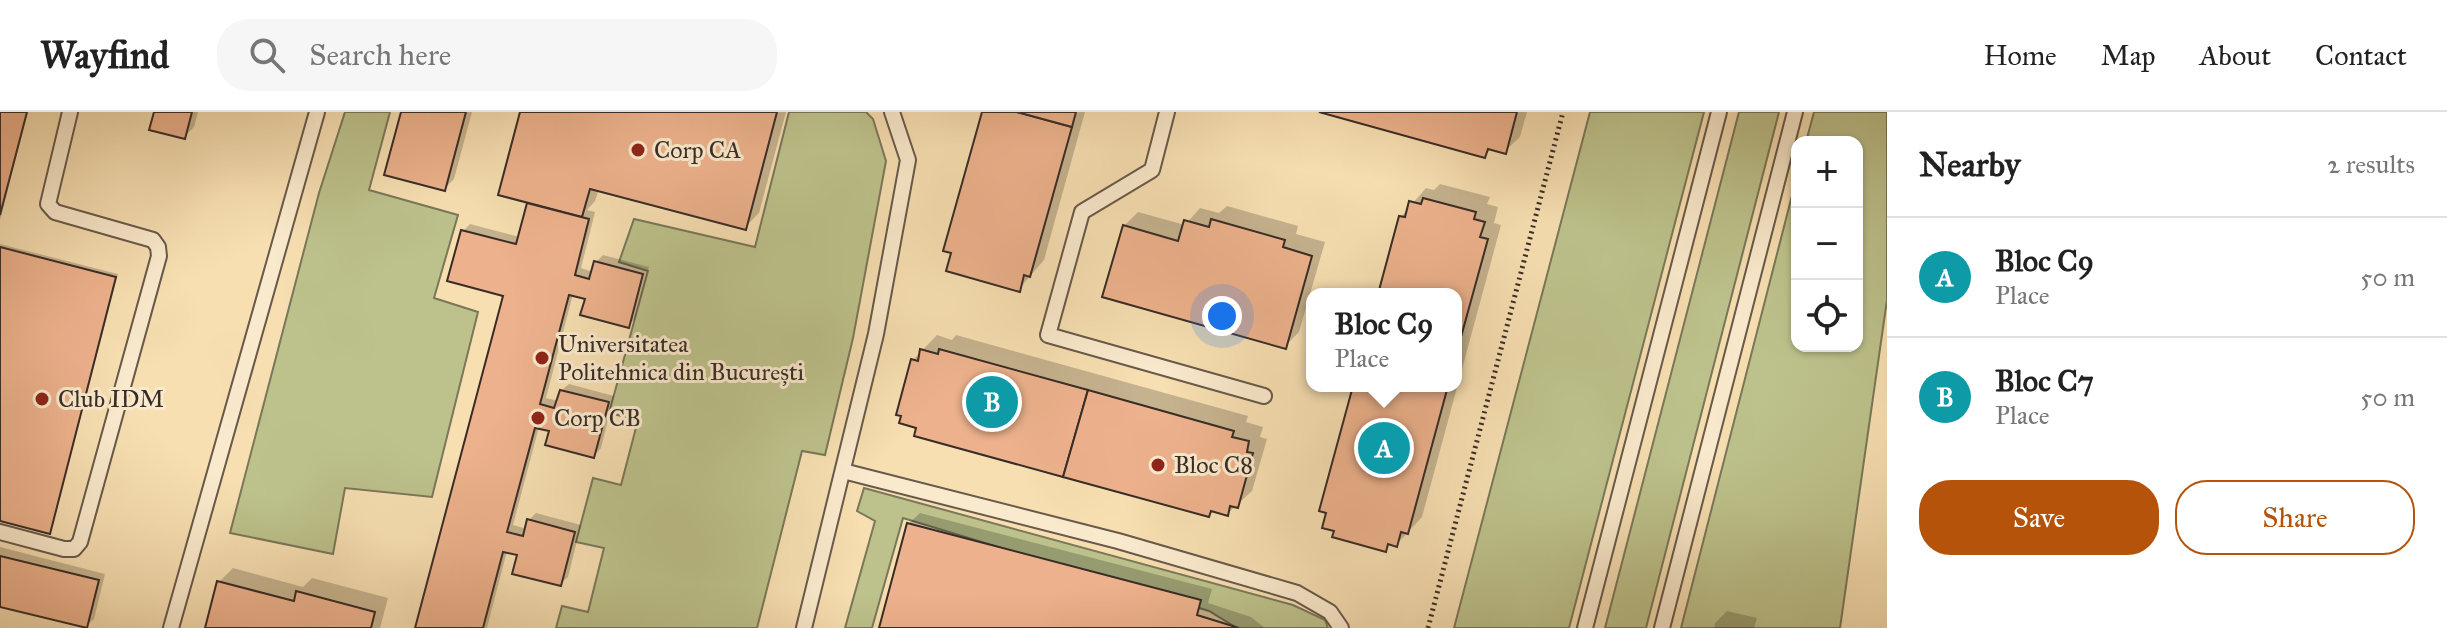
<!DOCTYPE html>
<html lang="en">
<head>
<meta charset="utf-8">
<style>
	:root { --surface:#fff; --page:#f6f6f6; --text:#222; --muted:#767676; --line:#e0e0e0; --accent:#b45309 }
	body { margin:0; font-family:"IM FELL Great Primer",serif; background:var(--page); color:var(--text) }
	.controls { position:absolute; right:24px; top:24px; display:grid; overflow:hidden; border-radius:16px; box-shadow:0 2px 6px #0004 }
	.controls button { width:72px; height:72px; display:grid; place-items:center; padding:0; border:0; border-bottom:2px solid var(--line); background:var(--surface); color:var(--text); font:40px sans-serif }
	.you { position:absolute; left:1222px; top:204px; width:28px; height:28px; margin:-20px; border:6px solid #fff; border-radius:50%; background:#1a73e8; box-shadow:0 0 0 12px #1a73e833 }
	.badge { display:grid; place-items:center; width:52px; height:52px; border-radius:50%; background:var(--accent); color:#fff; font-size:26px; font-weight:700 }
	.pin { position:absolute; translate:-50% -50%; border:4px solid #fff; box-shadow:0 2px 8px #0006 }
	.popup { position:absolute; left:1306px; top:176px; width:156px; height:104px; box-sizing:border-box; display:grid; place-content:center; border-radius:16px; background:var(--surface); filter:drop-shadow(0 2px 6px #0005); font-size:26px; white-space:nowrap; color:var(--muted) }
	.popup b { font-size:30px; color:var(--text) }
	.popup::after { content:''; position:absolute; left:50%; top:100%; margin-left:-16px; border:16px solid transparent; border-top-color:var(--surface) }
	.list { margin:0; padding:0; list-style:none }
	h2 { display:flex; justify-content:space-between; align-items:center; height:104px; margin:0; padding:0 32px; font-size:34px }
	h2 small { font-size:26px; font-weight:400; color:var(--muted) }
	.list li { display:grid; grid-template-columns:52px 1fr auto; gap:24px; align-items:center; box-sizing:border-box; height:120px; padding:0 32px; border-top:2px solid var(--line) }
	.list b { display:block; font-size:30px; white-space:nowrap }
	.list p { margin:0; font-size:26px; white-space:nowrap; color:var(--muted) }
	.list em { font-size:26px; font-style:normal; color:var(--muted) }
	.actions { display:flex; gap:16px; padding:24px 32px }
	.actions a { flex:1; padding:18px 0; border:2px solid var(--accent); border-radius:32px; text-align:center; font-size:28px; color:var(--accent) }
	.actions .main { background:var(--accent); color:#fff }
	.icon { flex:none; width:44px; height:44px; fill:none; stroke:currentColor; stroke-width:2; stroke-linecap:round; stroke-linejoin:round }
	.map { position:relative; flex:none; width:1887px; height:516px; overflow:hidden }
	header { display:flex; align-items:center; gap:48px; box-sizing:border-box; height:112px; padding:0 40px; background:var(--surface); border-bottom:2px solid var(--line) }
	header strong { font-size:38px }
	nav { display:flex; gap:44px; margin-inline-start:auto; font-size:28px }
	.search { width:560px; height:72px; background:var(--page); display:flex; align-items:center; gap:20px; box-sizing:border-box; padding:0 28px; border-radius:32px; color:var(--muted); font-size:30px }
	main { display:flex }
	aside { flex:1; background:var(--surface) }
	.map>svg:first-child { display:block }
</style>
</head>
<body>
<header>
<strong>Wayfind</strong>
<div class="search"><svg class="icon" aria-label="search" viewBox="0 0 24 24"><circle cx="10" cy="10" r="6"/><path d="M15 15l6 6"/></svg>Search here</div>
<nav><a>Home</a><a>Map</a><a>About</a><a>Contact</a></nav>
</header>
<main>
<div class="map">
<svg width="1887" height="516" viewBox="0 0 1887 516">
	<rect width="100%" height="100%" fill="#f7dfb2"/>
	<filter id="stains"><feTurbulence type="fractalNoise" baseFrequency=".0025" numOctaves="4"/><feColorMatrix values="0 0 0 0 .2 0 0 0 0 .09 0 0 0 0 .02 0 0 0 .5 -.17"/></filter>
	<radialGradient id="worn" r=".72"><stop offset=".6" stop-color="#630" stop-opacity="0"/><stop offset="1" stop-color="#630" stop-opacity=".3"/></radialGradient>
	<g fill="#bdc28c" stroke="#7a775a" stroke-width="2">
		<polygon points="345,0 390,0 369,78 458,103 434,186 478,200 432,385 345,376 333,442 230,421 319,81"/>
		<polygon points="789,0 866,0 873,7 886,49 853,226 825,343 802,339 757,516 556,516 562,494 588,500 604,436 576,430 593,366 621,373 638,308 609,301 648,159 619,150 634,107 755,135"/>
		<polygon points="1590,0 1704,0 1569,516 1454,516"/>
		<polygon points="1739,0 1779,0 1646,516 1605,516"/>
		<polygon points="1814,0 1887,0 1887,188 1840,516 1681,516 1797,64 1797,234 1857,234 1857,30 1806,30"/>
		<polygon points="864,376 1293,493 1325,508 1328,516 1237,516 1209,499 903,406 872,516 845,516 875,409 857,399"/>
	</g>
	<g fill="#0003">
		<polygon points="0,0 28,0 0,108"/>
		<polygon points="156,0 198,0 194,15 184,25"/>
		<polygon points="403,0 472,0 454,67 444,77"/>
		<polygon points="523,0 786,0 759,101 745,115 599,77 595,89 587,98 595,100 581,156 593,160 596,150 603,143 649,155 635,207 628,214 587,185 573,182 546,286 559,289 561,279 569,272 614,284 601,336 594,344 551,318 539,315 513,413 527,417 529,408 536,401 581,413 568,465 560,472 519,442 507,439 487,516 417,516 505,182 463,119 470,112 520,125 531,90"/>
		<polygon points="983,0 1085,0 1044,148 1019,177"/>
		<polygon points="1327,0 1527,0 1520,25 1505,39 1492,36 1484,44"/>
		<polygon points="1440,72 1490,85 1487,92 1498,95 1494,111 1501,113 1422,405 1397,432 1392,431 1386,437 1355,274 1456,274 1456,182 1380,182 1401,105 1426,76 1434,78"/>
		<polygon points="1227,94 1298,114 1296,122 1325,130 1299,220 1285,234 1124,114 1138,100 1185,113 1200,96 1219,101"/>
		<polygon points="0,132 118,162 52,416 49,420 0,407"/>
		<polygon points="937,223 952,228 956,223 1248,304 1246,310 1263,315 1260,325 1267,327 1252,379 1227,402 1214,398 1209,403 913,248"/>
		<polygon points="920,401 1212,477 1208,491 1251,505 1265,516 881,516 908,412"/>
		<polygon points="0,435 105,462 94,507 86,514 0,493"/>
		<polygon points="233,456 303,475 312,466 388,486 380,516 207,516 219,470"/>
		<polygon points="1727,499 1757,506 1754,516 1714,516 1715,511"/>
	</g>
	<g fill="#edb28d" stroke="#382c27" stroke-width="2">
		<polygon points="0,0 27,0 0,103"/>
		<polygon points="154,0 192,0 185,27 149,18"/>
		<polygon points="401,0 466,0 445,79 384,63"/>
		<polygon points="520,0 777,0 746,118 590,77 582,105 498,83"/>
		<polygon points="982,0 1017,0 1072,15 1030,165 1024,163 1020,180 946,159 951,141 943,139"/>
		<polygon points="1017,0 1076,0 1072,15"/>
		<polygon points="1319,0 1517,0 1506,42 1488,37 1485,46"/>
		<polygon points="1423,86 1476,100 1474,107 1485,110 1480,125 1488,127 1456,243 1456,182 1378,182 1399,104 1405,105 1409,89 1421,92"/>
		<polygon points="527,91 589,107 575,163 589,167 594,149 643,162 629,216 580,203 585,187 569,183 540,292 554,296 560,278 609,290 594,346 545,333 549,319 535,316 507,420 523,424 527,407 575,420 561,474 512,462 517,443 503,440 483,516 415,516 503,184 447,169 461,118 516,132"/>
		<polygon points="1211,107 1285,128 1283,135 1312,144 1286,237 1102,185 1123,113 1178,129 1184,108 1209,115"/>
		<polygon points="0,135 116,165 50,422 0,409"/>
		<polygon points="920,237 938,242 939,237 1088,278 1063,365 914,324 916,316 899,311 901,304 896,303 911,247 918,249"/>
		<polygon points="1353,274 1448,274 1408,422 1401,420 1397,435 1388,432 1386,440 1332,425 1334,419 1322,416 1326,401 1319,399"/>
		<polygon points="1088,278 1234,319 1232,325 1249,329 1247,340 1253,341 1238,396 1230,394 1228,404 1211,399 1209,405 1063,365"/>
		<polygon points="907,411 1201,488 1197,503 1239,516 879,516"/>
		<polygon points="0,444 99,468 87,516 0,495"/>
		<polygon points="217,469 294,489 296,479 375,500 371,516 205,516"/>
	</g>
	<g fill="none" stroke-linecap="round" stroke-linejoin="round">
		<g stroke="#68594a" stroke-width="18">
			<g id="lane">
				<polyline points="1167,0 1152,58 1082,100 1048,223 1264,284"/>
				<polyline points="843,359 1118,429 1297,481 1330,500 1341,516"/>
				<polyline points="0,420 64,437 74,437 80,430 159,144 158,135 153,128 55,100 48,92 70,0"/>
				<polyline points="171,516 317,0"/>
				<polyline points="804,516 876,222 908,48 892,0"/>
				<polyline points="1585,516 1719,0"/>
				<polyline points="1662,516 1795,0"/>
			</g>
		</g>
		<polyline stroke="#382c27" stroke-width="5" stroke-dasharray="2 4" stroke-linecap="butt" points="1428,516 1563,0"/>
		<use href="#lane" stroke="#faeacd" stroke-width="14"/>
	</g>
	<g fill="#8f2418" stroke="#faeacd" stroke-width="3">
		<circle cx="638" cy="38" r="8"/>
		<circle cx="542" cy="246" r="8"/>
		<circle cx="42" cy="287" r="8"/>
		<circle cx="538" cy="306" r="8"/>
		<circle cx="1158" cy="353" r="8"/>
	</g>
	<g text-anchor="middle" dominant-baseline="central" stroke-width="6" stroke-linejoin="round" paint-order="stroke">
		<g font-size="24" fill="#382c27" stroke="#faeacd" text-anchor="start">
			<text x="654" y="38">Corp CA</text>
			<text x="558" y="232">Universitatea<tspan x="558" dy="28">Politehnica din București</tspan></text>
			<text x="58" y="287">Club IDM</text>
			<text x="554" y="306">Corp CB</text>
			<text x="1174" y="353">Bloc C8</text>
		</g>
	</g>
	<rect width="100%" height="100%" filter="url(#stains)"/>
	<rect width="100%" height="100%" fill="url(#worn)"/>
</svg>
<div class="controls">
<button>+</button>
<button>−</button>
<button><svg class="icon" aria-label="locate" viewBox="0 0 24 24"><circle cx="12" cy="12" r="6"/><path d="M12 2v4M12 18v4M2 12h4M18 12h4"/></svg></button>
</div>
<div class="you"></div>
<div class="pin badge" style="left:1384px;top:336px;background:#0f9aa8">A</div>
<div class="popup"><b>Bloc C9</b>Place</div>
<div class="pin badge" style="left:992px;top:290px;background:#0f9aa8">B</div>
</div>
<aside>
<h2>Nearby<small>2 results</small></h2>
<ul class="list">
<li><span class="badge" style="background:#0f9aa8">A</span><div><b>Bloc C9</b><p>Place</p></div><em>50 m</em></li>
<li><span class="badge" style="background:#0f9aa8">B</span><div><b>Bloc C7</b><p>Place</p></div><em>50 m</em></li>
</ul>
<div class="actions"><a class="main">Save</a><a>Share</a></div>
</aside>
</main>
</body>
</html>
